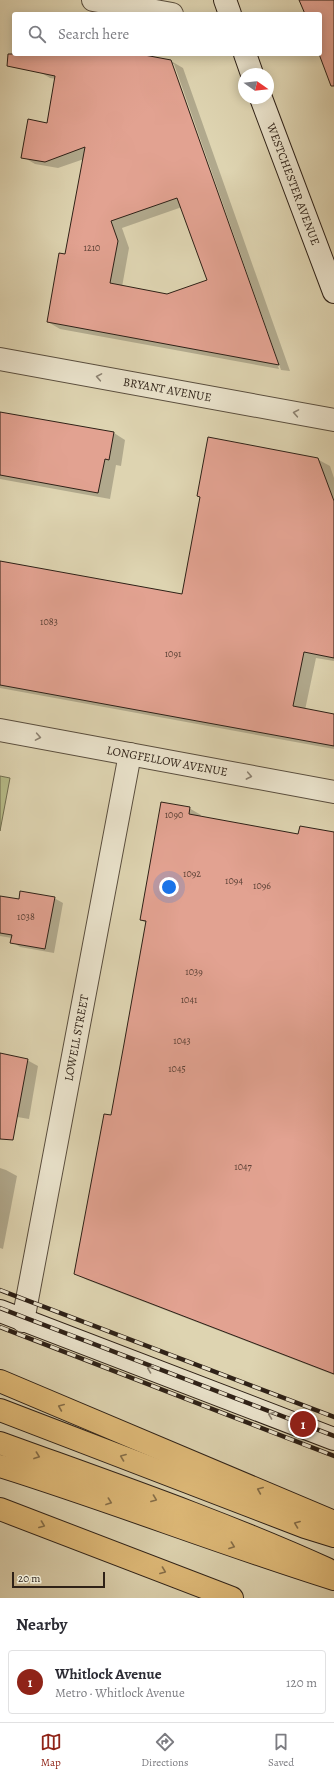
<!DOCTYPE html>
<html lang="en">
<head>
<meta charset="utf-8">
<style>
	:root { --surface:#fff; --page:#f7f7f7; --text:#2b2b33; --muted:#7c7c81; --line:#e1e1e2; --accent:#8f2418 }
	body { margin:0; font-family:Alegreya,serif; background:var(--page); color:var(--text) }
	.compass { position:absolute; left:238px; top:68px; width:36px; height:36px; border-radius:50%; background:var(--surface); box-shadow:0 2px 10px #0003; rotate:104deg }
	.scale { position:absolute; left:12px; bottom:10px; width:93px; box-sizing:border-box; padding-left:4px; border:2px solid #2e2117; border-top:0; font-size:11px; line-height:14px; white-space:nowrap; color:#2e2117; -webkit-text-stroke:3px #eae3cc; paint-order:stroke }
	.you { position:absolute; left:169px; top:887px; width:14px; height:14px; margin:-10px; border:3px solid #fff; border-radius:50%; background:#1a73e8; box-shadow:0 0 0 6px #1a73e833 }
	.badge { display:grid; place-items:center; width:26px; height:26px; border-radius:50%; background:var(--accent); color:#fff; font-size:13px; font-weight:700 }
	.pin { position:absolute; translate:-50% -50%; border:2px solid #fff; box-shadow:0 1px 4px #0006 }
	.list { margin:0; padding:0; list-style:none }
	h2 { display:flex; justify-content:space-between; align-items:center; height:52px; margin:0; padding:0 16px; font-size:17px }
	h2 small { font-size:13px; font-weight:400; color:var(--muted) }
	.list li { display:grid; grid-template-columns:26px 1fr auto; gap:12px; align-items:center; box-sizing:border-box; height:64px; margin:0 8px 8px; padding:0 8px; border:1px solid var(--line); border-radius:4px }
	.list b { display:block; font-size:15px; white-space:nowrap }
	.list p { margin:0; font-size:13px; white-space:nowrap; color:var(--muted) }
	.list em { font-size:13px; font-style:normal; color:var(--muted) }
	.icon { flex:none; width:22px; height:22px; fill:none; stroke:currentColor; stroke-width:2; stroke-linecap:round; stroke-linejoin:round }
	.map { position:relative; flex:none; width:334px; height:1598px; overflow:hidden }
	.search { position:absolute; background:var(--surface); box-shadow:0 2px 10px #0003; left:12px; right:12px; top:12px; height:44px; display:flex; align-items:center; gap:10px; box-sizing:border-box; padding:0 14px; border-radius:4px; color:var(--muted); font-size:15px }
	.sheet { height:124px; background:var(--surface) }
	nav { display:flex; justify-content:space-around; align-items:center; box-sizing:border-box; height:56px; border-top:1px solid var(--line); background:var(--surface); font-size:11px; color:var(--muted) }
	nav a { display:grid; justify-items:center; gap:2px }
	nav .on { color:var(--accent) }
	.map>svg:first-child { display:block }
</style>
</head>
<body>
<div class="map">
<svg width="334" height="1598" viewBox="0 0 334 1598">
	<rect width="100%" height="100%" fill="#ded4b1"/>
	<filter id="stains"><feTurbulence type="fractalNoise" baseFrequency=".005" numOctaves="4"/><feColorMatrix values="0 0 0 0 .2 0 0 0 0 .09 0 0 0 0 .02 0 0 0 .5 -.17"/></filter>
	<radialGradient id="worn" r=".72"><stop offset=".6" stop-color="#630" stop-opacity="0"/><stop offset="1" stop-color="#630" stop-opacity=".3"/></radialGradient>
	<polygon fill="#b6bb88" stroke="#726e50" points="0,776 10,778 0,831"/>
	<g fill="#0003" fill-rule="evenodd">
		<path d="M41,54H133L171,61L183,68L290,371L281,370L174,64H172L279,369L60,329L48,322L66,255L84,159L58,168L35,164L23,157L47,124L56,79L50,78L38,71ZM182,207L209,281L167,295L122,287L129,248L122,228Z"/>
		<polygon points="0,413 114,433 125,440 121,466 116,465 110,499 0,479"/>
		<polygon points="317,459 330,466 334,478 334,661 316,658 305,710 334,714 334,749 0,688 0,562 183,595"/>
		<polygon points="189,808 201,815 200,818 299,835 334,833 334,1375 87,1280 75,1273 112,1116 146,923 141,920"/>
		<polygon points="0,897 20,900 54,898 63,903 54,953 20,947 12,942 12,938 0,936"/>
		<polygon points="0,1054 27,1060 38,1066 29,1119 0,1114"/>
		<polygon points="0,1168 6,1170 17,1176 3,1249 0,1248"/>
	</g>
	<g fill="#e2a291" stroke="#2e2117" fill-rule="evenodd">
		<polygon points="299,0 334,0 334,86 331,86 319,54 320,14 305,14"/>
		<path d="M8,54H139L171,60L279,365L47,322L59,253L65,254L85,147L45,162L21,158L28,119L47,123L55,76L7,66ZM177,198L207,280L167,294L110,283L118,241L111,221Z"/>
		<polygon points="0,412 114,432 109,460 105,459 98,493 0,475"/>
		<polygon points="208,437 318,458 334,501 334,658 304,652 293,706 334,714 334,746 0,685 0,561 182,594 200,497 197,496"/>
		<polygon points="161,802 190,807 189,814 298,834 300,826 334,832 334,1374 74,1274 104,1114 111,1115 124,1044 146,921 140,920"/>
		<polygon points="20,891 55,897 45,949 10,943 12,935 0,933 0,896 19,899"/>
		<polygon points="0,1053 28,1059 13,1140 0,1139"/>
	</g>
	<g fill="none" stroke-linecap="round" stroke-linejoin="round">
		<g stroke="#5a4e3e" stroke-width="24">
			<g id="minor">
				<polyline points="93,0 172,14"/>
				<path id="s1" d="M0,359L334,420"/>
				<path id="s2" d="M0,730L334,792"/>
				<path id="s3" d="M23,1321L130,754"/>
			</g>
		</g>
		<g stroke="#2e2117" stroke-width="24">
			<g id="secondary">
				<polyline points="225,0 230,14"/>
				<polyline points="245,54 252,74"/>
				<path id="s4" d="M261,98L334,292"/>
				<polyline points="0,1311 334,1439"/>
			</g>
		</g>
		<g stroke="#2e2117" stroke-width="24">
			<g id="primary">
				<polyline points="0,1410 305,1527 334,1536"/>
				<path d="M0,1443C110,1483 221,1521 327,1569"/>
			</g>
		</g>
		<g stroke="#2e2117" stroke-width="24">
			<g id="motorway">
				<polyline points="0,1381 334,1522"/>
				<path d="M0,1466C112,1501 222,1544 334,1579"/>
				<polyline points="0,1509 232,1598"/>
			</g>
		</g>
		<use href="#minor" stroke="#eae3cc" stroke-width="22"/>
		<use href="#secondary" stroke="#eae3cc" stroke-width="22"/>
		<use href="#primary" stroke="#dfba78" stroke-width="22"/>
		<use href="#motorway" stroke="#dfba78" stroke-width="22"/>
		<g stroke="#2e2117" stroke-width="4.5">
			<g id="rail">
				<polyline points="0,1290 334,1417"/>
				<polyline points="0,1308 334,1436"/>
				<polyline points="0,1327 334,1456"/>
			</g>
		</g>
		<use href="#rail" stroke="#eae3cc" stroke-width="3" stroke-dasharray="9" stroke-linecap="butt"/>
	</g>
	<defs><path id="oneway-chevron" d="M-2-3.5L2.5 0L-2 3.5" fill="none" stroke-width="1.6" stroke-linecap="round" stroke-linejoin="round"/></defs>
	<g stroke="#8c8272">
		<use href="#oneway-chevron" transform="translate(99 377) rotate(-170)"/>
		<use href="#oneway-chevron" transform="translate(296 413) rotate(-170)"/>
		<use href="#oneway-chevron" transform="translate(38 737) rotate(10)"/>
		<use href="#oneway-chevron" transform="translate(249 776) rotate(11)"/>
		<use href="#oneway-chevron" transform="translate(150 1369) rotate(-159)"/>
		<use href="#oneway-chevron" transform="translate(271 1415) rotate(-159)"/>
	</g>
	<g stroke="#866e48">
		<use href="#oneway-chevron" transform="translate(61 1407) rotate(-157)"/>
		<use href="#oneway-chevron" transform="translate(37 1456) rotate(20)"/>
		<use href="#oneway-chevron" transform="translate(123 1457) rotate(-159)"/>
		<use href="#oneway-chevron" transform="translate(260 1490) rotate(-157)"/>
		<use href="#oneway-chevron" transform="translate(154 1499) rotate(21)"/>
		<use href="#oneway-chevron" transform="translate(109 1502) rotate(20)"/>
		<use href="#oneway-chevron" transform="translate(297 1524) rotate(-159)"/>
		<use href="#oneway-chevron" transform="translate(42 1525) rotate(21)"/>
		<use href="#oneway-chevron" transform="translate(232 1546) rotate(20)"/>
		<use href="#oneway-chevron" transform="translate(163 1571) rotate(21)"/>
	</g>
	<g text-anchor="middle" dominant-baseline="central" stroke-width="3.5" stroke-linejoin="round" paint-order="stroke">
		<g font-size="10" fill="#5b4136">
			<text x="92" y="247">1210</text>
			<text x="49" y="621">1083</text>
			<text x="173" y="653">1091</text>
			<text x="174" y="814">1090</text>
			<text x="192" y="873">1092</text>
			<text x="234" y="880">1094</text>
			<text x="262" y="885">1096</text>
			<text x="26" y="916">1038</text>
			<text x="194" y="971">1039</text>
			<text x="189" y="999">1041</text>
			<text x="182" y="1040">1043</text>
			<text x="177" y="1068">1045</text>
			<text x="243" y="1166">1047</text>
		</g>
		<g font-size="12" fill="#2e2117" stroke="#eae3cc">
			<text stroke="none"><textPath href="#s4" startOffset="92">WESTCHESTER AVENUE</textPath></text>
			<text stroke="none"><textPath href="#s1" startOffset="170">BRYANT AVENUE</textPath></text>
			<text stroke="none"><textPath href="#s2" startOffset="170">LONGFELLOW AVENUE</textPath></text>
			<text stroke="none"><textPath href="#s3" startOffset="288">LOWELL STREET</textPath></text>
		</g>
	</g>
	<rect width="100%" height="100%" filter="url(#stains)"/>
	<rect width="100%" height="100%" fill="url(#worn)"/>
</svg>
<svg class="compass" viewBox="-18 -18 36 36"><path d="M0-13l5 13h-10z" fill="#e53935"/><path d="M0 13l5-13h-10z" fill="#7c7c81"/></svg>
<div class="scale">20 m</div>
<div class="you"></div>
<div class="pin badge" style="left:303px;top:1424px">1</div>
<div class="search"><svg class="icon" aria-label="search" viewBox="0 0 24 24"><circle cx="10" cy="10" r="6"/><path d="M15 15l6 6"/></svg>Search here</div>
</div>
<section class="sheet">
<h2>Nearby<small></small></h2>
<ul class="list">
<li><span class="badge">1</span><div><b>Whitlock Avenue</b><p>Metro · Whitlock Avenue</p></div><em>120 m</em></li>
</ul>
</section>
<nav>
<a class="on"><svg class="icon" aria-label="map" viewBox="0 0 24 24"><path d="M3 6l6-2 6 2 6-2v14l-6 2-6-2-6 2zM9 4v14M15 6v14"/></svg>Map</a>
<a><svg class="icon" aria-label="directions" viewBox="0 0 24 24"><path d="M12 3l9 9-9 9-9-9zM9 14v-3h6M13 9l2 2-2 2"/></svg>Directions</a>
<a><svg class="icon" aria-label="saved" viewBox="0 0 24 24"><path d="M7 4h10v16l-5-4-5 4z"/></svg>Saved</a>
</nav>
</body>
</html>
